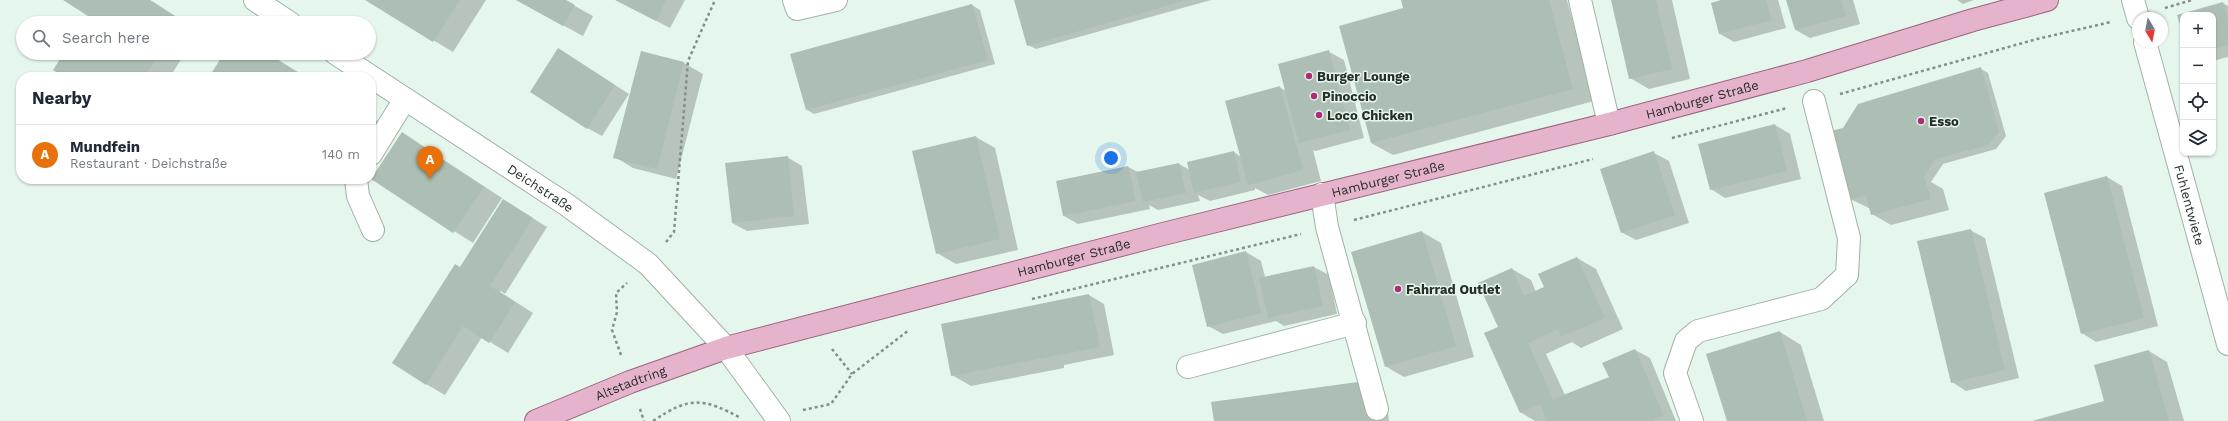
<!DOCTYPE html>
<html lang="en">
<head>
<meta charset="utf-8">
<style>
	:root { --surface:#fff; --page:#f2f2f3; --text:#1f2937; --muted:#747a83; --line:#e0e1e3; --accent:#b45309 }
	body { margin:0; font-family:"Work Sans",sans-serif; background:var(--page); color:var(--text) }
	.controls { position:absolute; right:12px; top:12px; display:grid; overflow:hidden; border-radius:8px; box-shadow:0 1px 3px #0004 }
	.controls button { width:36px; height:36px; display:grid; place-items:center; padding:0; border:0; border-bottom:1px solid var(--line); background:var(--surface); color:var(--text); font:20px sans-serif }
	.compass { position:absolute; left:2132px; top:12px; width:36px; height:36px; border-radius:50%; background:var(--surface); box-shadow:0 1px 3px #0004; rotate:170deg }
	.you { position:absolute; left:1111px; top:158px; width:14px; height:14px; margin:-10px; border:3px solid #fff; border-radius:50%; background:#1a73e8; box-shadow:0 0 0 6px #1a73e833 }
	.badge { display:grid; place-items:center; width:26px; height:26px; border-radius:50%; background:var(--accent); color:#fff; font-size:13px; font-weight:700 }
	.pin { position:absolute; translate:-50% -33px; filter:drop-shadow(0 1px 2px #0008) }
	.pin::after { content:''; position:absolute; top:21px; width:14px; height:12px; background:inherit; clip-path:polygon(0 0,100% 0,50% 100%) }
	.list { margin:0; padding:0; list-style:none }
	h2 { display:flex; justify-content:space-between; align-items:center; height:52px; margin:0; padding:0 16px; font-size:17px }
	h2 small { font-size:13px; font-weight:400; color:var(--muted) }
	.list li { display:grid; grid-template-columns:26px 1fr auto; gap:12px; align-items:center; box-sizing:border-box; height:60px; padding:0 16px; border-top:1px solid var(--line) }
	.list b { display:block; font-size:15px; white-space:nowrap }
	.list p { margin:0; font-size:13px; white-space:nowrap; color:var(--muted) }
	.list em { font-size:13px; font-style:normal; color:var(--muted) }
	.icon { flex:none; width:22px; height:22px; fill:none; stroke:currentColor; stroke-width:2; stroke-linecap:round; stroke-linejoin:round }
	.map { position:relative; flex:none; width:2228px; height:421px; overflow:hidden }
	.search { position:absolute; background:var(--surface); box-shadow:0 1px 3px #0004; left:16px; top:16px; width:360px; height:44px; display:flex; align-items:center; gap:10px; box-sizing:border-box; padding:0 14px; border-radius:22px; color:var(--muted); font-size:15px }
	.panel { position:absolute; background:var(--surface); box-shadow:0 1px 3px #0004; left:16px; top:72px; width:360px; height:112px; border-radius:16px }
	.map>svg:first-child { display:block }
</style>
</head>
<body>
<div class="map">
<svg width="2228" height="421" viewBox="0 0 2228 421">
	<rect width="100%" height="100%" fill="#e5f6ec"/>
	<g fill="#0003">
		<polygon points="65,0 150,0 186,23 84,23 89,15"/>
		<polygon points="367,0 486,0 453,52"/>
		<polygon points="516,0 564,0 593,16 583,36"/>
		<polygon points="616,0 685,0 670,28"/>
		<polygon points="1015,0 1211,0 1036,49 1028,45"/>
		<polygon points="1402,0 1567,0 1594,101 1393,155 1371,143 1405,9"/>
		<polygon points="1612,0 1672,0 1690,79 1649,89 1630,78"/>
		<polygon points="1725,0 1778,0 1786,28 1734,42 1720,34 1712,3"/>
		<polygon points="1787,0 1853,0 1860,24 1810,38 1796,30"/>
		<polygon points="1957,0 1974,0 1963,4"/>
		<polygon points="2223,3 2228,6 2228,57 2213,61 2213,15 2183,15 2183,32 2179,16"/>
		<polygon points="972,5 980,10 995,64 814,114 807,110"/>
		<polygon points="642,52 684,63 703,74 676,179 633,168 615,157"/>
		<polygon points="1329,52 1344,60 1364,138 1315,151 1313,150 1321,181 1268,195 1255,188 1255,190 1210,201 1198,195 1200,201 1158,210 1149,205 1150,209 1078,224 1064,216 1057,182 1128,167 1138,172 1179,164 1190,170 1234,152 1241,157 1279,87 1286,91"/>
		<polygon points="65,53 185,53 170,77 66,77"/>
		<polygon points="573,58 629,94 602,136 587,128"/>
		<polygon points="1981,69 1988,73 2006,136 1996,149 1943,164 1931,182 1943,189 1949,210 1891,225 1872,214 1871,209 1850,199 1843,129"/>
		<polygon points="371,117 392,130 371,165"/>
		<polygon points="1775,125 1790,134 1801,179 1725,198 1711,189"/>
		<polygon points="402,133 502,198 473,243 372,179"/>
		<polygon points="976,137 995,148 1018,250 956,264 937,253"/>
		<polygon points="1654,153 1669,161 1689,223 1636,240 1621,232"/>
		<polygon points="787,157 802,166 809,224 747,231 732,223"/>
		<polygon points="2107,177 2122,186 2158,326 2096,342 2082,333"/>
		<polygon points="504,200 547,227 505,294 501,291 500,292 533,313 508,353 482,337 445,395 426,384 464,271"/>
		<polygon points="1970,230 1985,238 2019,378 1966,391 1952,382"/>
		<polygon points="1422,232 1441,243 1474,357 1404,377 1385,366"/>
		<polygon points="1246,252 1261,261 1265,277 1314,267 1329,275 1337,314 1284,326 1276,321 1223,334 1208,326"/>
		<polygon points="1577,258 1596,269 1623,329 1581,348 1572,342 1546,354 1565,395 1610,378 1603,364 1635,350 1650,358 1676,421 1535,421 1520,412 1499,328 1512,269 1531,280 1536,292 1545,288"/>
		<polygon points="1089,295 1104,304 1114,355 1064,365 1064,368 971,386 952,375"/>
		<polygon points="1780,332 1801,345 1824,421 1728,421"/>
		<polygon points="2149,351 2167,362 2184,421 2034,421 2106,402"/>
		<polygon points="1364,382 1386,395 1389,421 1215,421"/>
	</g>
	<g fill="#adbeb4">
		<polygon points="63,0 150,0 181,20 179,23 83,23 88,16"/>
		<polygon points="365,0 460,0 433,42"/>
		<polygon points="516,0 566,0 575,5 563,26"/>
		<polygon points="615,0 666,0 656,21"/>
		<polygon points="1014,0 1187,0 1027,46"/>
		<polygon points="1401,0 1549,0 1573,89 1371,143 1339,26 1403,8"/>
		<polygon points="1611,0 1656,0 1672,69 1629,79"/>
		<polygon points="1721,0 1766,0 1772,20 1719,34 1711,3"/>
		<polygon points="1786,0 1841,0 1846,16 1795,30"/>
		<polygon points="2223,2 2228,19 2228,45 2213,49 2213,15 2183,15 2183,34 2177,15"/>
		<polygon points="972,4 988,60 806,110 790,54"/>
		<polygon points="558,48 615,85 587,129 530,92"/>
		<polygon points="1329,50 1350,130 1299,143 1278,64"/>
		<polygon points="641,51 684,62 657,169 613,158"/>
		<polygon points="64,53 160,53 144,77 64,77 53,70"/>
		<polygon points="224,53 267,53 306,77 209,77"/>
		<polygon points="1981,67 1999,132 1988,145 1935,159 1924,177 1931,199 1871,215 1866,195 1849,200 1831,131 1843,128 1858,104"/>
		<polygon points="1280,86 1303,170 1248,185 1225,101"/>
		<polygon points="1775,124 1787,171 1710,190 1698,144"/>
		<polygon points="402,132 484,187 453,233 371,179"/>
		<polygon points="976,136 1000,239 936,254 912,151"/>
		<polygon points="1234,151 1241,182 1194,193 1187,162"/>
		<polygon points="1654,151 1675,215 1621,233 1600,169"/>
		<polygon points="788,156 794,216 732,223 725,163"/>
		<polygon points="1179,163 1186,193 1143,202 1136,172"/>
		<polygon points="1128,166 1136,201 1063,216 1056,181"/>
		<polygon points="2107,176 2144,318 2081,334 2044,193"/>
		<polygon points="503,199 533,218 490,286 515,302 489,343 463,326 426,385 392,363 455,264 460,267"/>
		<polygon points="1971,229 2005,370 1951,383 1917,241"/>
		<polygon points="1422,231 1456,346 1385,367 1351,252"/>
		<polygon points="1246,251 1261,313 1207,327 1192,265"/>
		<polygon points="1577,257 1605,318 1561,337 1558,329 1528,343 1553,399 1609,377 1602,363 1635,349 1664,416 1651,421 1547,421 1540,404 1520,413 1484,333 1498,327 1478,283 1512,268 1524,296 1544,287 1538,274"/>
		<polygon points="1314,266 1323,306 1268,318 1259,278"/>
		<polygon points="1089,294 1100,347 951,376 941,324"/>
		<polygon points="1780,331 1807,421 1727,421 1706,354"/>
		<polygon points="2149,350 2169,421 2032,421 2104,401 2094,365"/>
		<polygon points="1365,381 1370,421 1214,421 1211,402"/>
	</g>
	<g fill="none" stroke-linecap="round" stroke-linejoin="round">
		<g stroke="#a1b1a8" stroke-width="24">
			<g id="minor">
				<polyline points="255,0 290,23"/>
				<polyline points="794,0 797,9 836,0"/>
				<polyline points="1580,0 1609,124"/>
				<polyline points="2133,0 2138,18"/>
				<path id="s1" d="M2145,42L2228,344"/>
				<path id="s2" d="M335,53L567,205L648,264L726,348L779,421"/>
				<polyline points="371,154 405,99"/>
				<polyline points="356,179 358,196 373,230"/>
				<polyline points="1322,194 1327,227 1377,409"/>
				<polyline points="1188,367 1355,323"/>
				<polyline points="1692,421 1675,373 1686,341 1698,331 1821,299 1847,275 1849,238 1814,101"/>
			</g>
		</g>
		<g stroke="#99647e" stroke-width="24">
			<g id="major">
				<path id="s3" d="M536,421L630,382L726,348L1163,234L1609,124L1807,71L1973,20L2047,0"/>
			</g>
		</g>
		<g stroke="#838f88" stroke-width="2.5" stroke-dasharray="3 3" stroke-linecap="butt">
			<polyline points="2165,8 2192,0"/>
			<polyline points="1840,94 2037,39 2111,22"/>
			<polyline points="1672,138 1787,108"/>
			<polyline points="1354,220 1593,159"/>
			<polyline points="666,242 674,232 688,61 715,0"/>
			<polyline points="1032,299 1301,234"/>
			<polyline points="832,349 852,374"/>
			<polyline points="621,355 612,330 617,312 616,293 627,283"/>
			<polyline points="640,409 644,421"/>
			<polyline points="803,410 831,404 852,374 909,330"/>
			<path d="M653,421C690,396 703,398 741,418"/>
		</g>
		<use href="#minor" stroke="#fff" stroke-width="22"/>
		<use href="#major" stroke="#e6b3cd" stroke-width="22"/>
	</g>
	<g fill="#ae2d79" stroke="#e5f6ec" stroke-width="1.5">
		<circle cx="1309" cy="76" r="4"/>
		<circle cx="1314" cy="96" r="4"/>
		<circle cx="1319" cy="115" r="4"/>
		<circle cx="1921" cy="121" r="4"/>
		<circle cx="1398" cy="289" r="4"/>
	</g>
	<g text-anchor="middle" dominant-baseline="central" stroke-width="3" stroke-linejoin="round" paint-order="stroke">
		<g font-size="13" font-weight="bold" fill="#272e2a" stroke="#e5f6ec" text-anchor="start">
			<text x="1317" y="76">Burger Lounge</text>
			<text x="1322" y="96">Pinoccio</text>
			<text x="1327" y="115">Loco Chicken</text>
			<text x="1929" y="121">Esso</text>
			<text x="1406" y="289">Fahrrad Outlet</text>
		</g>
		<g font-size="13" fill="#272e2a" stroke="#e5f6ec">
			<text stroke="none"><textPath href="#s3" startOffset="1211">Hamburger Straße</textPath></text>
			<text stroke="none"><textPath href="#s3" startOffset="887">Hamburger Straße</textPath></text>
			<text stroke="none"><textPath href="#s2" startOffset="246">Deichstraße</textPath></text>
			<text stroke="none"><textPath href="#s1" startOffset="169">Fuhlentwiete</textPath></text>
			<text stroke="none"><textPath href="#s3" startOffset="563">Hamburger Straße</textPath></text>
			<text stroke="none"><textPath href="#s3" startOffset="102">Altstadtring</textPath></text>
		</g>
	</g>
</svg>
<div class="controls">
<button>+</button>
<button>−</button>
<button><svg class="icon" aria-label="locate" viewBox="0 0 24 24"><circle cx="12" cy="12" r="6"/><path d="M12 2v4M12 18v4M2 12h4M18 12h4"/></svg></button>
<button><svg class="icon" aria-label="layers" viewBox="0 0 24 24"><path d="M12 4l9 5-9 5-9-5zM3 14l9 5 9-5"/></svg></button>
</div>
<svg class="compass" viewBox="-18 -18 36 36"><path d="M0-13l5 13h-10z" fill="#e53935"/><path d="M0 13l5-13h-10z" fill="#747a83"/></svg>
<div class="you"></div>
<div class="pin badge" style="left:430px;top:179px;background:#e8710a">A</div>
<div class="search"><svg class="icon" aria-label="search" viewBox="0 0 24 24"><circle cx="10" cy="10" r="6"/><path d="M15 15l6 6"/></svg>Search here</div>
<section class="panel">
<h2>Nearby<small></small></h2>
<ul class="list">
<li><span class="badge" style="background:#e8710a">A</span><div><b>Mundfein</b><p>Restaurant · Deichstraße</p></div><em>140 m</em></li>
</ul>
</section>
</div>
</body>
</html>
